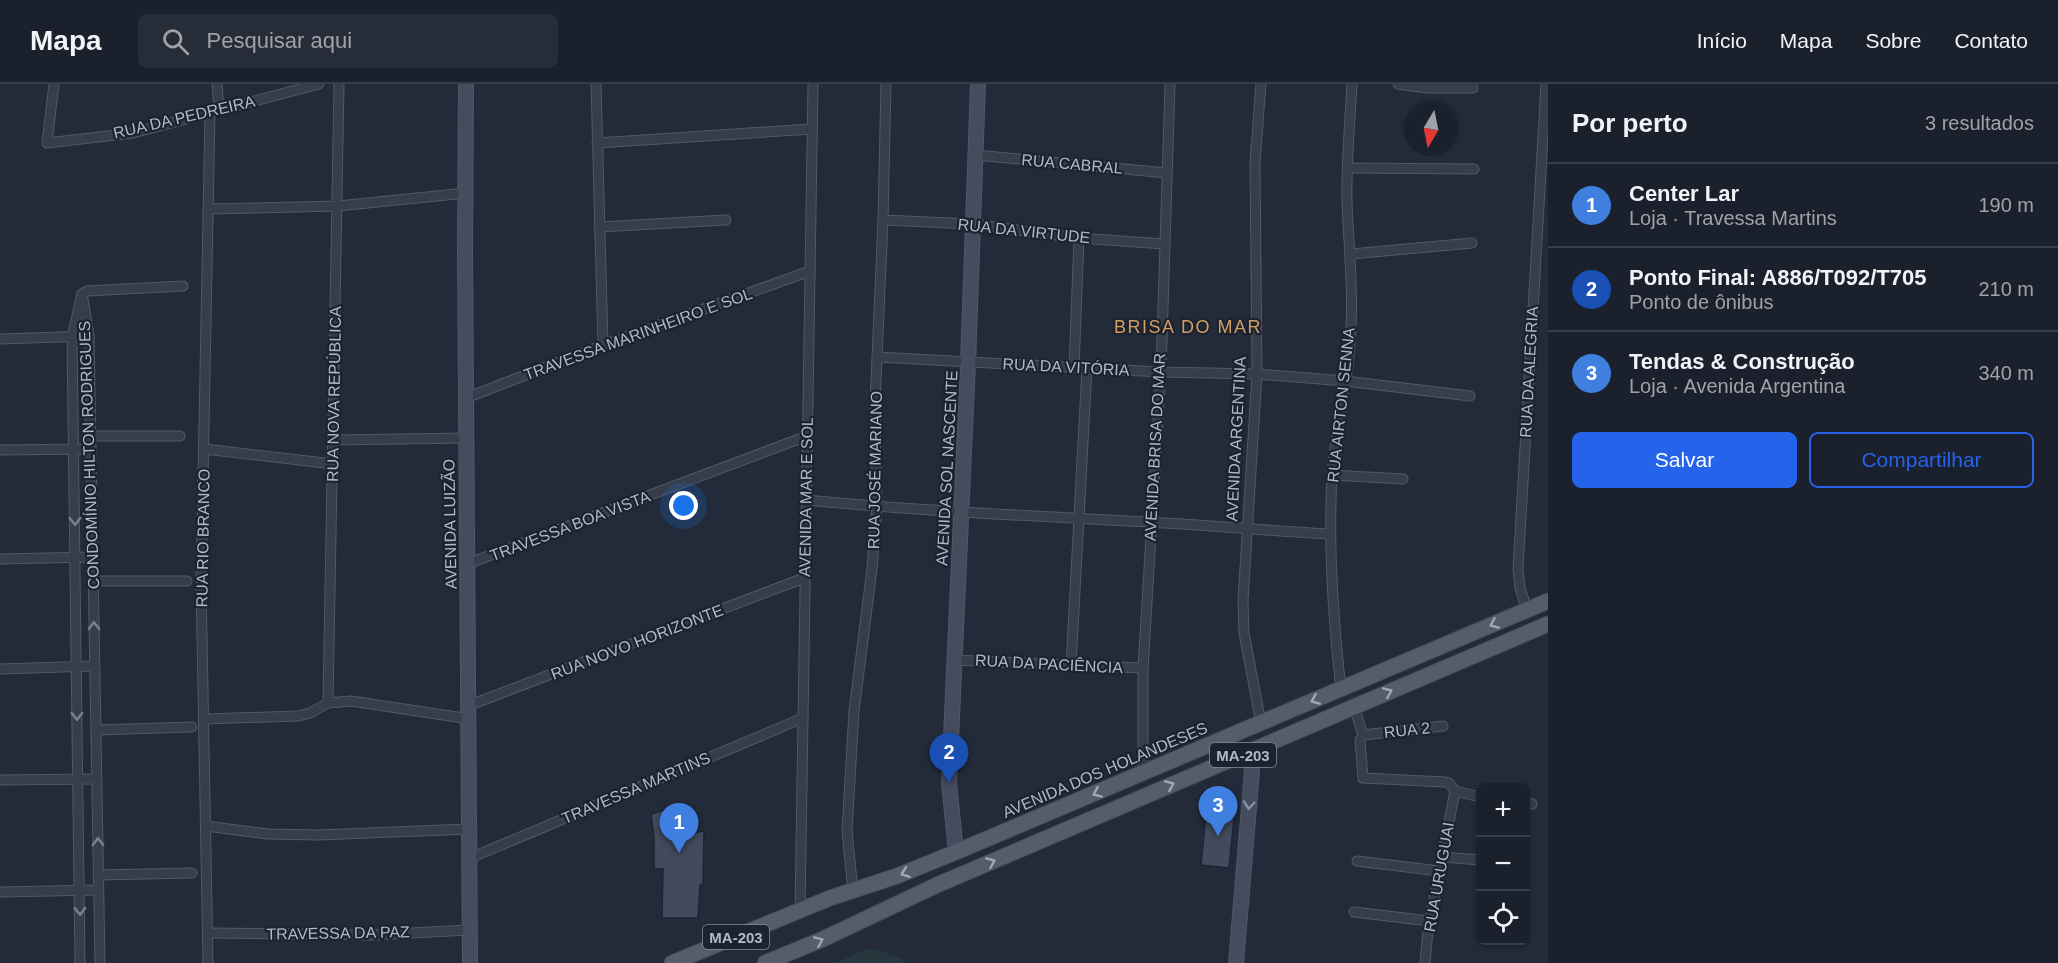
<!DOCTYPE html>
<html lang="pt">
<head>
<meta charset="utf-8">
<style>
	:root { --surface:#1a202c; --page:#272d38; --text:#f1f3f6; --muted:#9fa3a9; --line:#383e48; --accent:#2563eb }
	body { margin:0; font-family:Helvetica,sans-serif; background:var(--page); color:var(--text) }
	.controls { position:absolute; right:18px; bottom:18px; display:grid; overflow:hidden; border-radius:9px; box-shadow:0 2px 4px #0004 }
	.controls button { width:54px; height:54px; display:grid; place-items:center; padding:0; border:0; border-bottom:2px solid var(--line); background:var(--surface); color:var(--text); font:30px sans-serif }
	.compass { position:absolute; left:1404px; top:18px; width:54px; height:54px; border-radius:50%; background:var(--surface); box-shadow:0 2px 4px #0004; rotate:190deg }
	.you { position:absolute; left:684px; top:422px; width:21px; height:21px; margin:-15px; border:4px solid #fff; border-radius:50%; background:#1a73e8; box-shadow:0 0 0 9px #1a73e833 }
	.badge { display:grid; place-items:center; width:39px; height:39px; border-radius:50%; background:var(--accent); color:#fff; font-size:20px; font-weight:700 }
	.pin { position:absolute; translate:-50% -50px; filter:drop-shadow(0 2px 3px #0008) }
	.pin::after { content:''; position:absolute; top:32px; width:21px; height:18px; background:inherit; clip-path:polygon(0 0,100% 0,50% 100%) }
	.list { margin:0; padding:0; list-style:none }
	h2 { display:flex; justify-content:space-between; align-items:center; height:78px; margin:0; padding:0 24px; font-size:26px }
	h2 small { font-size:20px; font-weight:400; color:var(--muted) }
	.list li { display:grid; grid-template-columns:39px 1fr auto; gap:18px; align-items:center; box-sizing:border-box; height:84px; padding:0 24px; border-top:2px solid var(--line) }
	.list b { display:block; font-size:22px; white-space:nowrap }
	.list p { margin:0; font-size:20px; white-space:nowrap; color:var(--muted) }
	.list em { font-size:20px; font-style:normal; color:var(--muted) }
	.actions { display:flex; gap:12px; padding:18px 24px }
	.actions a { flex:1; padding:14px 0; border:2px solid var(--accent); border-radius:9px; text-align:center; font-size:21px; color:var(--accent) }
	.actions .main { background:var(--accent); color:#fff }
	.icon { flex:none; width:33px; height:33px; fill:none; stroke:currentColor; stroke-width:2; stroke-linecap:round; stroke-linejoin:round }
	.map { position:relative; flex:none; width:1548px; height:879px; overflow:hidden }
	header { display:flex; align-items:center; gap:36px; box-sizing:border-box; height:84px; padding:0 30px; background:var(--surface); border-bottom:2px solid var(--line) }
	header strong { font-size:28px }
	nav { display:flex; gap:33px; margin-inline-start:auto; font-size:21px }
	.search { width:420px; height:54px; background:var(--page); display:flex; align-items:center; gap:15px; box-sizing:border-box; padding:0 21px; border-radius:9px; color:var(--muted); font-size:22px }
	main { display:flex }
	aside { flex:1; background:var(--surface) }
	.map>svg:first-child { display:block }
</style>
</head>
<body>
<header>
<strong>Mapa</strong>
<div class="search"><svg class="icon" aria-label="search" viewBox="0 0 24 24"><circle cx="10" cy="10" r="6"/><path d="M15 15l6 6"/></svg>Pesquisar aqui</div>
<nav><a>Início</a><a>Mapa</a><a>Sobre</a><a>Contato</a></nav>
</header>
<main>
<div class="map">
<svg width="1548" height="879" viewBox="0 0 1548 879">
	<rect width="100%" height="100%" fill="#232b3b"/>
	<polygon fill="#25373c" points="870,864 901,874 905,879 834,879"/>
	<g fill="#424a5d" stroke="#1e2432" stroke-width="1.5">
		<polygon points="688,719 692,749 704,747 703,801 700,801 698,834 662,834 663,785 654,785 654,754 651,730"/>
		<polygon points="1207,721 1235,724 1229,784 1201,781"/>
	</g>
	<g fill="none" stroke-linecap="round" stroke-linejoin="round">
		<g stroke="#525866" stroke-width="11">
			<g id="street">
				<polyline points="54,0 47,59 133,49 319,0"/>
				<polyline points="217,0 219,26"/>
				<polyline points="596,0 603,261"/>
				<polyline points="1398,0 1427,4 1473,4"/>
				<polyline points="597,59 812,45"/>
				<polyline points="976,71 1167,89"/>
				<polyline points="1347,84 1474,85"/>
				<polyline points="208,125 338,122 466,109"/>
				<polyline points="883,136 973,140 1079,154 1164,160"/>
				<polyline points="599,143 726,136"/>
				<polyline points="1351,170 1472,159"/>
				<polyline points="82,210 87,207 183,202"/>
				<polyline points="83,215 89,252 100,879"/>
				<polyline points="0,255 89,252"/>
				<polyline points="877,273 1161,288 1257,290 1345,297 1470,312"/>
				<polyline points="1074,284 1079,154"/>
				<polyline points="466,314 603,261 810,187"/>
				<polyline points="91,352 180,352"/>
				<polyline points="334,356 466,354"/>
				<polyline points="204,365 333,380"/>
				<polyline points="0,366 91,365"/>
				<polyline points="1332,391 1403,395"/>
				<path d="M806,416C920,427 1034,432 1148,438C1209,441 1269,447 1330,450"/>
				<polyline points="0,475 93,473"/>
				<polyline points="467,480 807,352"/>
				<polyline points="93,497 187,497"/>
				<polyline points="1527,526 1520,504 1518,485 1546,0"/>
				<polyline points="954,576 1143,584"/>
				<polyline points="1071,582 1087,284"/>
				<polyline points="0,585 94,582"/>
				<path d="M1341,605C1333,534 1328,463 1332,391C1335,347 1347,304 1350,260C1354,213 1349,166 1347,119C1346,79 1350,39 1352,0"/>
				<polyline points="328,619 339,0"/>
				<polyline points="470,621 804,494"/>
				<polyline points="1354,623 1363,651 1443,642"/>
				<polyline points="204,635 298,632 310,629 328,619 351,617 470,635"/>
				<polyline points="1261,639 1244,549 1243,516 1257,290 1255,78 1261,0"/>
				<polyline points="96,646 192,643"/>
				<polyline points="1363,651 1360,656 1363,694 1445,698 1449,699 1455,707 1480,713"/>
				<polyline points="1143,689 1143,584 1161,288 1170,0"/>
				<polyline points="0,696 96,695"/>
				<polyline points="1526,719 1532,720"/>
				<polyline points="206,742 268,750 318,751 469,745"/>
				<polyline points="1442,773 1480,776"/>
				<polyline points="468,775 803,634"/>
				<polyline points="1357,777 1439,787"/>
				<polyline points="98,791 192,789"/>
				<polyline points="853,807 847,747 854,627 872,485 877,423 875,320 883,136 886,0"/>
				<polyline points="0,808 98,806"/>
				<polyline points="800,827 813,0"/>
				<polyline points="1354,828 1429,837"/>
				<polyline points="208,849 372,851 469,846"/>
				<polyline points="80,879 72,253 82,210"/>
				<polyline points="208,879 201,497 210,29"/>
				<polyline points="1425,879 1428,846 1455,707"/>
			</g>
		</g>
		<g stroke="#525866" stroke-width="16">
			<g id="secondary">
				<polyline points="466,0 465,167 470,879"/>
				<polyline points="1236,673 1250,678 1252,687 1236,879"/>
				<polyline points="956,768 949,699 968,279 978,0"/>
			</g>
		</g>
		<g stroke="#404654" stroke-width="17">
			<g id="primary">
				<polyline points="672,879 830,814 897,792 956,768 1548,517"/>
				<polyline points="765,879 823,855 937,801 1548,540"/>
			</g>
		</g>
		<use href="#street" stroke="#373d4b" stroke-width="9"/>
		<use href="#secondary" stroke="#454c5e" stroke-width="14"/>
		<use href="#primary" stroke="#555c6b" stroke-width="15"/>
	</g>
	<defs><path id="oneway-chevron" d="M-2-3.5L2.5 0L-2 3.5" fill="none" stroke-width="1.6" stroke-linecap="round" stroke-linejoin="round" transform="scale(1.5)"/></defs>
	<g stroke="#7b818f">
		<use href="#oneway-chevron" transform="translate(75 437) rotate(89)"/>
		<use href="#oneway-chevron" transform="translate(94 542) rotate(-91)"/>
		<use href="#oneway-chevron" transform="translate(77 632) rotate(89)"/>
		<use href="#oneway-chevron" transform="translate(98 758) rotate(-91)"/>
		<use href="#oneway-chevron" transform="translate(80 827) rotate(89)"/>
	</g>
	<g stroke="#9fa6b5">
		<use href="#oneway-chevron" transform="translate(1494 540) rotate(157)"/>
		<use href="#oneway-chevron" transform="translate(1388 608) rotate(-23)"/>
		<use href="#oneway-chevron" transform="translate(1315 616) rotate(157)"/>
		<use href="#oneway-chevron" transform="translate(1170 701) rotate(-23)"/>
		<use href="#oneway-chevron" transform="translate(1097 709) rotate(157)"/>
		<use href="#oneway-chevron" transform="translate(991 778) rotate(-23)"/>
		<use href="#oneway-chevron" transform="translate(905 789) rotate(159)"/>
		<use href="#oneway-chevron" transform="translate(819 857) rotate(-23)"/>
	</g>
	<use stroke="#8c92a2" href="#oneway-chevron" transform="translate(1249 721) rotate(95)"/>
	<g text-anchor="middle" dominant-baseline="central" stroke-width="4.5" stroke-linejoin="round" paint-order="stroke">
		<g fill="#1c2230" stroke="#858b9a" stroke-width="1.5">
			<rect x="1210" y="659" width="66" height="24" rx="4.5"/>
			<rect x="703" y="841" width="66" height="24" rx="4.5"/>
		</g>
		<g font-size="15" font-weight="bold" fill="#b2b8c7">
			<text x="1243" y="671">MA-203</text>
			<text x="736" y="853">MA-203</text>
		</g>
		<g font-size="16" fill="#b2b8c7" stroke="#1c2230">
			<text transform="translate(184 33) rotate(-13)">RUA DA PEDREIRA</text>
			<text transform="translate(1072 80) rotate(5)">RUA CABRAL</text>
			<text transform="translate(1024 147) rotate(6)">RUA DA VIRTUDE</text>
			<text transform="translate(638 250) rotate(-20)">TRAVESSA MARINHEIRO E SOL</text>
			<text transform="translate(1066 283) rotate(3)">RUA DA VITÓRIA</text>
			<text transform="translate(1529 288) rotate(-87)">RUA DA ALEGRIA</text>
			<text transform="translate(334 310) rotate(-89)">RUA NOVA REPÚBLICA</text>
			<text transform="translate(1341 321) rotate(-84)">RUA AIRTON SENNA</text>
			<text transform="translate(1236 355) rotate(-87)">AVENIDA ARGENTINA</text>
			<text transform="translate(1155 363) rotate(-87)">AVENIDA BRISA DO MAR</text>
			<text transform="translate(89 371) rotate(-92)">CONDOMÍNIO HILTON RODRIGUES</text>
			<text transform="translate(947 384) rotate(-87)">AVENIDA SOL NASCENTE</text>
			<text transform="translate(875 386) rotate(-89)">RUA JOSÉ MARIANO</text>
			<text transform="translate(806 413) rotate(-89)">AVENIDA MAR E SOL</text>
			<text transform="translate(450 440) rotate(-91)">AVENIDA LUIZÃO</text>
			<text transform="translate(570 442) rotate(-21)">TRAVESSA BOA VISTA</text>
			<text transform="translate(203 454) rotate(-89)">RUA RIO BRANCO</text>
			<text transform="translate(637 558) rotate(-21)">RUA NOVO HORIZONTE</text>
			<text transform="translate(1049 580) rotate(3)">RUA DA PACIÊNCIA</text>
			<text transform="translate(1407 646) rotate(-6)">RUA 2</text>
			<text transform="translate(1105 686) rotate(-23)">AVENIDA DOS HOLANDESES</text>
			<text transform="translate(636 704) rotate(-23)">TRAVESSA MARTINS</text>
			<text transform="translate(1439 793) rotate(-80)">RUA URUGUAI</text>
			<text transform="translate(338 849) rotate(-1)">TRAVESSA DA PAZ</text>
		</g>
		<g font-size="18" letter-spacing="1.5" fill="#d29e62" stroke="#1c2230">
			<text x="1188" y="243">BRISA DO MAR</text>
		</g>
	</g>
</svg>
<div class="controls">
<button>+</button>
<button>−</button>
<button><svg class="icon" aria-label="locate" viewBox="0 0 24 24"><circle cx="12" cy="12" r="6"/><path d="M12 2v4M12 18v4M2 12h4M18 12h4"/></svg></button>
</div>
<svg class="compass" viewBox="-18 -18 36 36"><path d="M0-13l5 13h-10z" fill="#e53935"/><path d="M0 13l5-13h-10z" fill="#9fa3a9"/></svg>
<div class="you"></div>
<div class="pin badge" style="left:679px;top:769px;background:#3f7fe0">1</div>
<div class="pin badge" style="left:949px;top:699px;background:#1a4fb4">2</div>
<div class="pin badge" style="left:1218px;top:752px;background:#3f7fe0">3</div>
</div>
<aside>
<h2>Por perto<small>3 resultados</small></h2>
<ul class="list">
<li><span class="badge" style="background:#3f7fe0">1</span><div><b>Center Lar</b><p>Loja · Travessa Martins</p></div><em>190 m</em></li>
<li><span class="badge" style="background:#1a4fb4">2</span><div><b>Ponto Final: A886/T092/T705</b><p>Ponto de ônibus</p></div><em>210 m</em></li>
<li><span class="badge" style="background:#3f7fe0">3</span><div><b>Tendas &amp; Construção</b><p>Loja · Avenida Argentina</p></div><em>340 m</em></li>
</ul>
<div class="actions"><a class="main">Salvar</a><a>Compartilhar</a></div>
</aside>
</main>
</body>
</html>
